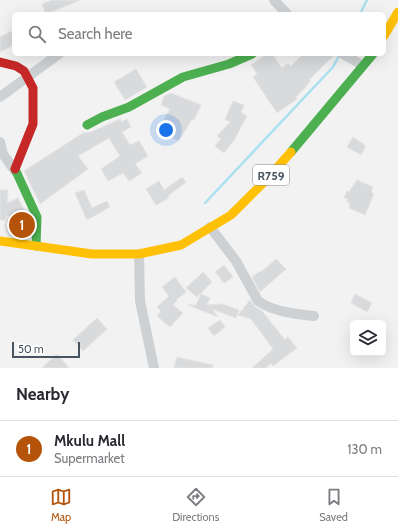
<!DOCTYPE html>
<html lang="en">
<head>
<meta charset="utf-8">
<style>
	:root { --surface:#fff; --page:#f2f2f3; --text:#2b2b33; --muted:#7c7c81; --line:#e1e1e2; --accent:#b45309 }
	body { margin:0; font-family:Cabin,sans-serif; background:var(--page); color:var(--text) }
	.controls { position:absolute; right:12px; bottom:12px; display:grid; overflow:hidden; border-radius:6px; box-shadow:0 4px 16px #0002 }
	.controls button { width:36px; height:36px; display:grid; place-items:center; padding:0; border:0; border-bottom:1px solid var(--line); background:var(--surface); color:var(--text); font:20px sans-serif }
	.scale { position:absolute; left:12px; bottom:10px; width:68px; box-sizing:border-box; padding-left:4px; border:2px solid #48545f; border-top:0; font-size:11px; line-height:14px; white-space:nowrap; color:#48545f; -webkit-text-stroke:3px #fff; paint-order:stroke }
	.you { position:absolute; left:166px; top:130px; width:14px; height:14px; margin:-10px; border:3px solid #fff; border-radius:50%; background:#1a73e8; box-shadow:0 0 0 6px #1a73e833 }
	.badge { display:grid; place-items:center; width:26px; height:26px; border-radius:50%; background:var(--accent); color:#fff; font-size:13px; font-weight:700 }
	.pin { position:absolute; translate:-50% -50%; border:2px solid #fff; box-shadow:0 1px 4px #0006 }
	.list { margin:0; padding:0; list-style:none }
	h2 { display:flex; justify-content:space-between; align-items:center; height:52px; margin:0; padding:0 16px; font-size:17px }
	h2 small { font-size:13px; font-weight:400; color:var(--muted) }
	.list li { display:grid; grid-template-columns:26px 1fr auto; gap:12px; align-items:center; box-sizing:border-box; height:56px; padding:0 16px; border-top:1px solid var(--line) }
	.list b { display:block; font-size:15px; white-space:nowrap }
	.list p { margin:0; font-size:13px; white-space:nowrap; color:var(--muted) }
	.list em { font-size:13px; font-style:normal; color:var(--muted) }
	.icon { flex:none; width:22px; height:22px; fill:none; stroke:currentColor; stroke-width:2; stroke-linecap:round; stroke-linejoin:round }
	.map { position:relative; flex:none; width:398px; height:368px; overflow:hidden }
	.search { position:absolute; background:var(--surface); box-shadow:0 4px 16px #0002; left:12px; right:12px; top:12px; height:44px; display:flex; align-items:center; gap:10px; box-sizing:border-box; padding:0 14px; border-radius:6px; color:var(--muted); font-size:15px }
	.sheet { height:108px; background:var(--surface) }
	nav { display:flex; justify-content:space-around; align-items:center; box-sizing:border-box; height:56px; border-top:1px solid var(--line); background:var(--surface); font-size:11px; color:var(--muted) }
	nav a { display:grid; justify-items:center; gap:2px }
	nav .on { color:var(--accent) }
	.map>svg:first-child { display:block }
</style>
</head>
<body>
<div class="map">
<svg width="398" height="368" viewBox="0 0 398 368">
	<rect width="100%" height="100%" fill="#f2f2f2"/>
	<g fill="none" stroke-linecap="round" stroke-linejoin="round">
		<g stroke="#aae0f0" stroke-width="2.5">
			<polyline points="360,14 367,0"/>
			<polyline points="205,203 333,67 340,54"/>
		</g>
	</g>
	<g fill="#d9dadc" stroke="#e4e4e5">
		<polygon points="52,0 81,0 46,14 42,4"/>
		<polygon points="14,30 14,45 0,52 0,37"/>
		<polygon points="267,54 272,54 282,68 288,63 291,66 303,54 335,54 309,80 311,81 296,97 297,99 277,113 253,77 257,74 251,65"/>
		<polygon points="136,69 147,87 125,100 114,82"/>
		<polygon points="171,93 201,105 194,120 192,119 179,141 158,130 170,109 161,105 164,96"/>
		<polygon points="233,101 244,105 241,112 247,116 234,140 224,153 215,146 221,139 217,136 230,122 225,119"/>
		<polygon points="120,119 122,122 127,119 131,127 122,132 130,145 139,141 148,156 135,164 142,173 129,181 123,173 108,181 101,169 120,156 109,138 78,156 88,169 40,204 24,171 83,133 91,132"/>
		<polygon points="353,137 366,146 361,155 347,147"/>
		<polygon points="182,177 186,182 168,196 169,198 156,205 146,189 159,181 164,190"/>
		<polygon points="357,180 373,187 371,192 374,194 365,215 349,208 350,204 347,202 348,199 344,198 347,191 349,192"/>
		<polygon points="0,190 8,190 7,203 18,198 25,212 6,216 5,220 0,220"/>
		<polygon points="84,190 92,208 107,201 110,207 87,220 75,193"/>
		<polygon points="276,259 286,269 260,292 252,277 260,271 261,272"/>
		<polygon points="224,265 233,277 224,283 215,272"/>
		<polygon points="203,272 212,282 197,297 186,288"/>
		<polygon points="175,277 186,292 176,300 177,301 173,305 183,313 170,327 157,316 161,311 157,307 169,296 162,287"/>
		<polygon points="201,294 210,298 207,305 223,304 239,310 236,318 212,309 218,317 188,305 196,305"/>
		<polygon points="355,294 372,303 367,312 351,303"/>
		<polygon points="250,300 254,306 262,311 285,340 288,337 297,348 273,366 271,363 266,368 252,368 273,349 251,319 238,315"/>
		<polygon points="97,318 107,329 83,351 73,340"/>
		<polygon points="220,320 225,327 214,336 208,328"/>
		<polygon points="57,354 69,368 42,368"/>
		<polygon points="177,357 213,365 212,368 174,368"/>
	</g>
	<g fill="none" stroke-linecap="round" stroke-linejoin="round">
		<g stroke="#ced1d3" stroke-width="10">
			<polyline points="274,0 287,14"/>
			<polyline points="343,54 362,65"/>
			<polyline points="0,97 59,54"/>
			<polyline points="0,142 3,154 15,171"/>
			<path d="M210,227L236,261L258,301C274,312 296,314 314,316"/>
			<polyline points="139,254 140,301 154,368"/>
		</g>
		<g stroke="#4caf50" stroke-width="9">
			<polyline points="87,125 102,117 129,107 183,77 229,64 252,54"/>
			<polyline points="291,152 373,54"/>
			<polyline points="15,169 37,217 36,246"/>
		</g>
		<g stroke="#ffc107" stroke-width="9">
			<polyline points="384,36 398,12"/>
			<polyline points="0,241 92,254 139,254 181,245 231,215 267,179 291,152"/>
		</g>
		<polyline stroke="#c62828" stroke-width="9" points="0,62 16,66 24,71 33,88 33,124 15,169"/>
	</g>
	<g text-anchor="middle" dominant-baseline="central" stroke-width="3" stroke-linejoin="round" paint-order="stroke">
		<rect fill="#fff" stroke="#7f878f" stroke-width="1" x="253" y="165" width="36" height="20" rx="3"/>
		<g font-size="12" font-weight="bold" fill="#48545f">
			<text x="271" y="175">R759</text>
		</g>
	</g>
</svg>
<div class="controls">
<button><svg class="icon" aria-label="layers" viewBox="0 0 24 24"><path d="M12 4l9 5-9 5-9-5zM3 14l9 5 9-5"/></svg></button>
</div>
<div class="scale">50 m</div>
<div class="you"></div>
<div class="pin badge" style="left:22px;top:225px">1</div>
<div class="search"><svg class="icon" aria-label="search" viewBox="0 0 24 24"><circle cx="10" cy="10" r="6"/><path d="M15 15l6 6"/></svg>Search here</div>
</div>
<section class="sheet">
<h2>Nearby<small></small></h2>
<ul class="list">
<li><span class="badge">1</span><div><b>Mkulu Mall</b><p>Supermarket</p></div><em>130 m</em></li>
</ul>
</section>
<nav>
<a class="on"><svg class="icon" aria-label="map" viewBox="0 0 24 24"><path d="M3 6l6-2 6 2 6-2v14l-6 2-6-2-6 2zM9 4v14M15 6v14"/></svg>Map</a>
<a><svg class="icon" aria-label="directions" viewBox="0 0 24 24"><path d="M12 3l9 9-9 9-9-9zM9 14v-3h6M13 9l2 2-2 2"/></svg>Directions</a>
<a><svg class="icon" aria-label="saved" viewBox="0 0 24 24"><path d="M7 4h10v16l-5-4-5 4z"/></svg>Saved</a>
</nav>
</body>
</html>
